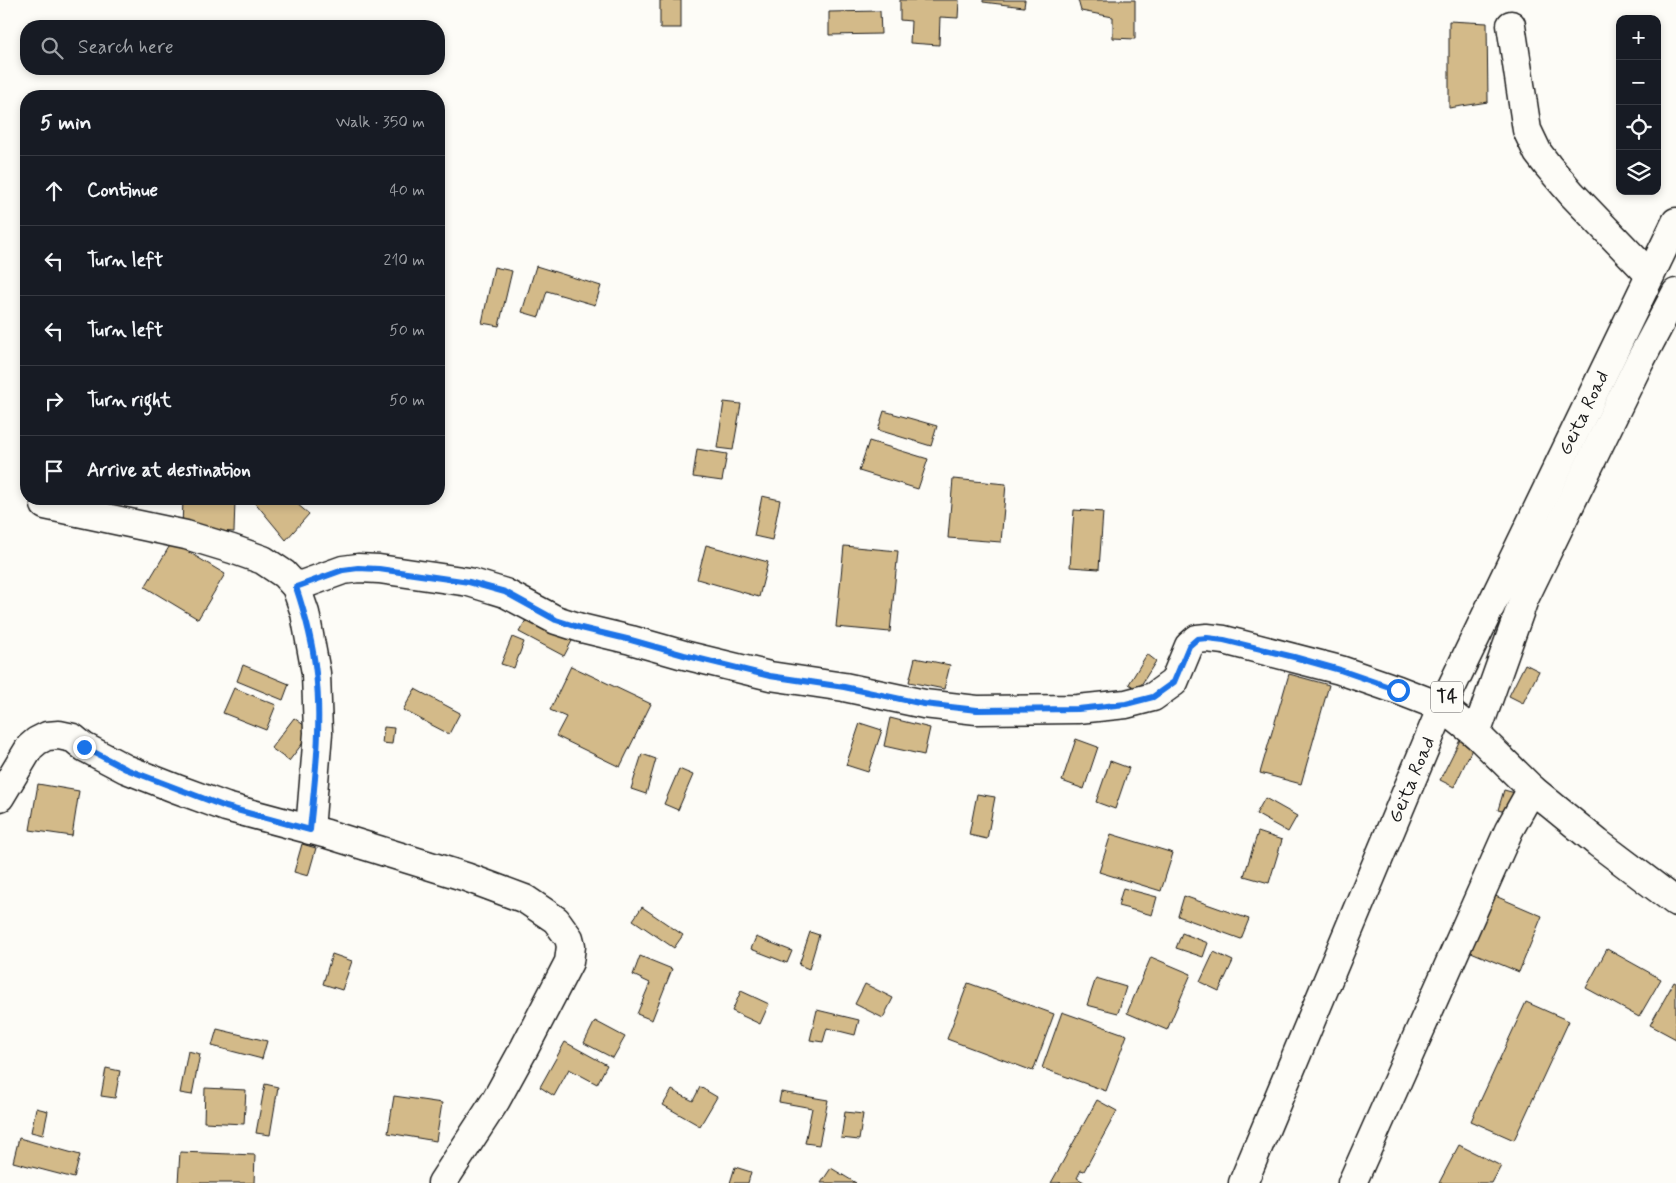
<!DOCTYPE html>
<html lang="en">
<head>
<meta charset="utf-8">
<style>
	:root { --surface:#171b24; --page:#242831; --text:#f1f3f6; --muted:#9ea1a6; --line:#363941 }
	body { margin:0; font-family:Mynerve,sans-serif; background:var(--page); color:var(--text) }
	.controls { position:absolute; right:15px; top:15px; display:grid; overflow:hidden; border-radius:10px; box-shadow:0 2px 8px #0003 }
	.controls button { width:45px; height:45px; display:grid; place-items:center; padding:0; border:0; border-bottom:1px solid var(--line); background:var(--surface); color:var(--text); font:25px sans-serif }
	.stop { position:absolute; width:15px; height:15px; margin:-11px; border:4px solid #1a73e8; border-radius:50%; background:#fff }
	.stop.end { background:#1a73e8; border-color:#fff; box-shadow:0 1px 5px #0008 }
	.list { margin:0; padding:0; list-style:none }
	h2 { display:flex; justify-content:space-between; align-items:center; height:65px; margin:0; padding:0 20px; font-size:21px }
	h2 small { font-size:16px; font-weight:400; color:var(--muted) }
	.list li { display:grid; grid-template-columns:32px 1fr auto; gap:15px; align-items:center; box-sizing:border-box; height:70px; padding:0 20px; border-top:1px solid var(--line) }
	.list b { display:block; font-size:19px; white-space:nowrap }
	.list em { font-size:16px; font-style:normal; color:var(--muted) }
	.icon { flex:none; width:28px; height:28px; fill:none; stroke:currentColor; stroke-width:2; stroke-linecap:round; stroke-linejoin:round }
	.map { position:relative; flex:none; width:1676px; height:1183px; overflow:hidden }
	.search { position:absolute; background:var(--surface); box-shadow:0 2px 8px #0003; left:20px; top:20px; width:425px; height:55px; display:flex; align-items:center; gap:12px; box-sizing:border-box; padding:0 18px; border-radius:20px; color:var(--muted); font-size:19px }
	.panel { position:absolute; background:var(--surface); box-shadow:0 2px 8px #0003; left:20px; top:90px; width:425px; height:415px; border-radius:20px }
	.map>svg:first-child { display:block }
</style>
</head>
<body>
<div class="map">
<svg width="1676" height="1183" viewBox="0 0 1676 1183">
	<rect width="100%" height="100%" fill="#fdfcf7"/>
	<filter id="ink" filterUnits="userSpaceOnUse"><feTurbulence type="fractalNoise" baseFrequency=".02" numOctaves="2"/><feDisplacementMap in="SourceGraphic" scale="10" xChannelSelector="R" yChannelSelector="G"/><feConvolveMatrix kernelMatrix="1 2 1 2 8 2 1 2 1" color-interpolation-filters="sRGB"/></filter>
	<g filter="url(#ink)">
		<g fill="#d3ba89" stroke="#1c1c1c">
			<rect x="660" y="0" width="21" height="28"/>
			<polygon points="900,0 959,0 958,18 940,17 939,45 910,43 911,21 900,20"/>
			<polygon points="983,0 1025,0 1024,7 983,2"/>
			<polygon points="1078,0 1135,0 1135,39 1113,38 1113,17 1081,11"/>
			<polygon points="880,11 881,34 829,35 829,12"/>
			<polygon points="1449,21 1487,23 1488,102 1449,108"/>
			<polygon points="536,266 601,286 595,305 547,291 539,317 522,312"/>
			<polygon points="494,267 512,271 499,326 482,323"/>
			<polygon points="724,402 741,404 733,450 717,448"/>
			<polygon points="884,411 937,426 931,446 878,430"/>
			<polygon points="869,441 928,459 918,489 859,471"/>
			<polygon points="697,449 727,454 722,481 693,477"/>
			<polygon points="953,479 1006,484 1001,542 948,538"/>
			<polygon points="762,496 780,500 772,540 754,536"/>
			<polygon points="183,499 235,500 234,532 182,529"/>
			<polygon points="254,499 291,499 309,514 286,540 253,500"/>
			<polygon points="1074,510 1103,512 1099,569 1070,567"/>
			<polygon points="172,542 225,574 198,619 145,587"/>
			<polygon points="706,545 768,562 759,597 697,579"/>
			<polygon points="844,546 898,551 890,632 836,627"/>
			<polygon points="530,613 574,637 564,656 519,632"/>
			<polygon points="512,637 524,642 514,668 501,664"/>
			<polygon points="1147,654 1156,661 1138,690 1129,684"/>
			<polygon points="915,658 950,665 944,689 909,682"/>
			<polygon points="1525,664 1539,671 1523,703 1509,696"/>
			<polygon points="243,665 289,684 283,700 237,681"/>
			<polygon points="571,666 651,704 620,767 556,736 566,717 550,710"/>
			<polygon points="1289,674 1329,685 1301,784 1260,773"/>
			<polygon points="234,688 276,705 266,730 223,713"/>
			<polygon points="415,689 460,713 449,734 403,710"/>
			<polygon points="294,718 312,731 289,761 271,748"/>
			<polygon points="890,718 930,728 924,755 884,746"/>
			<polygon points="860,723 882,730 868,772 846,765"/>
			<polygon points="384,727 394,728 392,744 382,743"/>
			<polygon points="1076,739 1098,747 1084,789 1062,781"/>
			<polygon points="1460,740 1473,747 1454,787 1440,780"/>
			<polygon points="642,754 656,759 646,794 631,789"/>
			<polygon points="1110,761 1129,768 1115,809 1096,802"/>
			<polygon points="679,769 693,775 678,810 664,804"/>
			<polygon points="38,784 79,791 72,836 30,830"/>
			<polygon points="1504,790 1519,794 1514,814 1498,810"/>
			<polygon points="977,794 995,797 987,839 969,835"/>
			<polygon points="1265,798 1297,816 1288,832 1256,814"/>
			<polygon points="1258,832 1282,840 1269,883 1244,876"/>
			<polygon points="1111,834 1173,853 1161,891 1099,872"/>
			<polygon points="302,844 316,848 308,876 294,872"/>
			<polygon points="1123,888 1157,897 1152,915 1118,906"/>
			<polygon points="1486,892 1542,916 1519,972 1464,949"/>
			<polygon points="1184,896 1249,919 1241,939 1178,916"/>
			<polygon points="642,907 683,935 674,948 633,920"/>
			<polygon points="810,932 819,935 809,969 799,965"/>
			<polygon points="1182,933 1208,943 1203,957 1176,948"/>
			<polygon points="756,937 792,951 787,963 751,949"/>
			<polygon points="1607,949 1661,979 1639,1017 1586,988"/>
			<polygon points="1214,952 1233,961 1219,991 1200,982"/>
			<polygon points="332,954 352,961 342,990 323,984"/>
			<polygon points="640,956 672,969 652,1020 637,1014 650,983 633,975"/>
			<polygon points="1151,957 1191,974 1167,1030 1127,1013"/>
			<polygon points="1096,978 1126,987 1118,1013 1087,1005"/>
			<polygon points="1674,982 1676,983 1676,1039 1650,1025"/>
			<polygon points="968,983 1054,1014 1033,1071 947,1039"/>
			<polygon points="865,984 893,998 883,1018 855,1004"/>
			<polygon points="741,991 769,1004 760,1024 732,1011"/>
			<polygon points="1526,1002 1569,1021 1514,1140 1471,1121"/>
			<polygon points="817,1010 859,1020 855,1035 827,1028 823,1042 810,1040"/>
			<polygon points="1062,1012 1127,1035 1106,1091 1042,1068"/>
			<polygon points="595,1021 625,1037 613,1058 584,1043"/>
			<polygon points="217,1029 267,1041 262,1059 212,1046"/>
			<polygon points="565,1042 607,1065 597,1084 569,1069 554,1096 540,1087"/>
			<polygon points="188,1051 200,1054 192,1095 180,1093"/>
			<polygon points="106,1068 120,1071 115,1098 101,1096"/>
			<polygon points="265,1084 278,1087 270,1135 256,1133"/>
			<polygon points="700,1087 717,1097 700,1126 663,1105 672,1090 693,1101"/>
			<polygon points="205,1088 246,1090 244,1124 204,1122"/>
			<polygon points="781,1092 828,1100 819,1145 805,1143 812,1108 779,1102"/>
			<polygon points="394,1096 442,1103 436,1141 388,1133"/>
			<polygon points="1097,1100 1117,1111 1084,1171 1081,1170 1077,1178 1084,1182 1051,1183"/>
			<polygon points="36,1108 48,1111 43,1135 31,1132"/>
			<polygon points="845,1112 863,1114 859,1140 841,1138"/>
			<polygon points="19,1138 80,1155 74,1178 13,1162"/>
			<polygon points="1459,1145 1501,1166 1492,1183 1439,1183"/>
			<polygon points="180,1152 255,1155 254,1183 178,1183"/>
			<polygon points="735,1167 751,1172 748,1183 730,1183"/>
			<polygon points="831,1168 856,1183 821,1183"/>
		</g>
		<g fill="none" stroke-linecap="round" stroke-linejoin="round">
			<g stroke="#1c1c1c" stroke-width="31">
				<g id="minor">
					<polyline points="1511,25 1527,130 1538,153 1548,166 1572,194 1650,275"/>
					<polyline points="45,505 186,535 232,549 263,560 284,574 296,587 305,613 316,673 318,733 310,830"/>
					<polyline points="296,587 343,570 358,568 379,569 469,582 505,593 556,620 581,628 631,640 684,655 770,676 844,687 924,704 977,710 1078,709 1126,704 1153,697 1174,682 1189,646 1197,639 1207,638 1224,640 1340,670 1398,690 1442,707 1476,734 1532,789 1598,843 1676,902"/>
					<polyline points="1476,734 1524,599 1639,363 1676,293"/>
					<polyline points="0,797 30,747 37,741 47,736 59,735 73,738 84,747 126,769 177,789 226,807 327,834 466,877 525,899 556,920 569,938 571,946 569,962 525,1047 496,1100 442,1183"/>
					<polyline points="1352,1183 1509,830 1532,789"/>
				</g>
			</g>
			<g stroke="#1c1c1c" stroke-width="31">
				<polyline id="highway" points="1243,1183 1442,707 1676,222"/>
			</g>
			<use href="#minor" stroke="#fdfcf7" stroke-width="28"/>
			<use href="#highway" stroke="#fdfcf7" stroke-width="28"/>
		</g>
	</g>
	<g fill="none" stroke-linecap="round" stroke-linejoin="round" filter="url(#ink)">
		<path stroke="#1a73e8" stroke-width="6" d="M84,747L126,769L226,807L310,830C315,778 322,725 316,673C313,644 305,614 296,587L343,570L358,568L379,569L469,582L505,592L556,620L581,628L631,640L684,655L770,676L844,687L924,704L977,710L1078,709L1126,704L1153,697L1174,682L1189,646L1197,639L1207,638L1224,640L1294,657L1340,670L1398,690"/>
	</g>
	<g text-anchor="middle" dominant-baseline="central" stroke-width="4" stroke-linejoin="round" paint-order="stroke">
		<rect fill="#fdfcf7" stroke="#605f5e" stroke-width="1" x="1431" y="681.5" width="32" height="31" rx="4"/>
		<g font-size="18" font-weight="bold" fill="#1c1c1c">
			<text x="1447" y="697">T4</text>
		</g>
		<g font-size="19" fill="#1c1c1c" stroke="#fdfcf7">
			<text transform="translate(1584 413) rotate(-64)">Geita Road</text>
			<text transform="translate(1412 780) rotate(-67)">Geita Road</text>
		</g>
	</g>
</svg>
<div class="controls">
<button>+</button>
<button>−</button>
<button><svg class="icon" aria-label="locate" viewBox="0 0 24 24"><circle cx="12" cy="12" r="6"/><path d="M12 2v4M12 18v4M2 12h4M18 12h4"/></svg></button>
<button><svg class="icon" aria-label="layers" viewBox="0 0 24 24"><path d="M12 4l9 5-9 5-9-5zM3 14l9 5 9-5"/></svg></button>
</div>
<div class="stop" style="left:1398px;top:690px"></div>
<div class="stop end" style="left:84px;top:747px"></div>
<div class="search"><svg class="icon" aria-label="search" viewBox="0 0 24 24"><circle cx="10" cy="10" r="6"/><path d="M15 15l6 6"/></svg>Search here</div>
<section class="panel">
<h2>5 min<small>Walk · 350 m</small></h2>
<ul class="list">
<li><svg class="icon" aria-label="ahead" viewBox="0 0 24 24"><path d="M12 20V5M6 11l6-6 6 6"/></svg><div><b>Continue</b></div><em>40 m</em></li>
<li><svg class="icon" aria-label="left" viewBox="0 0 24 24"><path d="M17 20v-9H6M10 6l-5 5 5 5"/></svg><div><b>Turn left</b></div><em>210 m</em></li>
<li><svg class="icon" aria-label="left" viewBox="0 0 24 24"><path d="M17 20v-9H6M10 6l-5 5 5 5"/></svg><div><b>Turn left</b></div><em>50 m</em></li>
<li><svg class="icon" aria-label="right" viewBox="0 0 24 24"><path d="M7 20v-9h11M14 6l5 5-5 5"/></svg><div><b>Turn right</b></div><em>50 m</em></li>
<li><svg class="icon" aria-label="arrive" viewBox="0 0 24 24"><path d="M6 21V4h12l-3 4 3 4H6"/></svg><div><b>Arrive at destination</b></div></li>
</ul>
</section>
</div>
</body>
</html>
